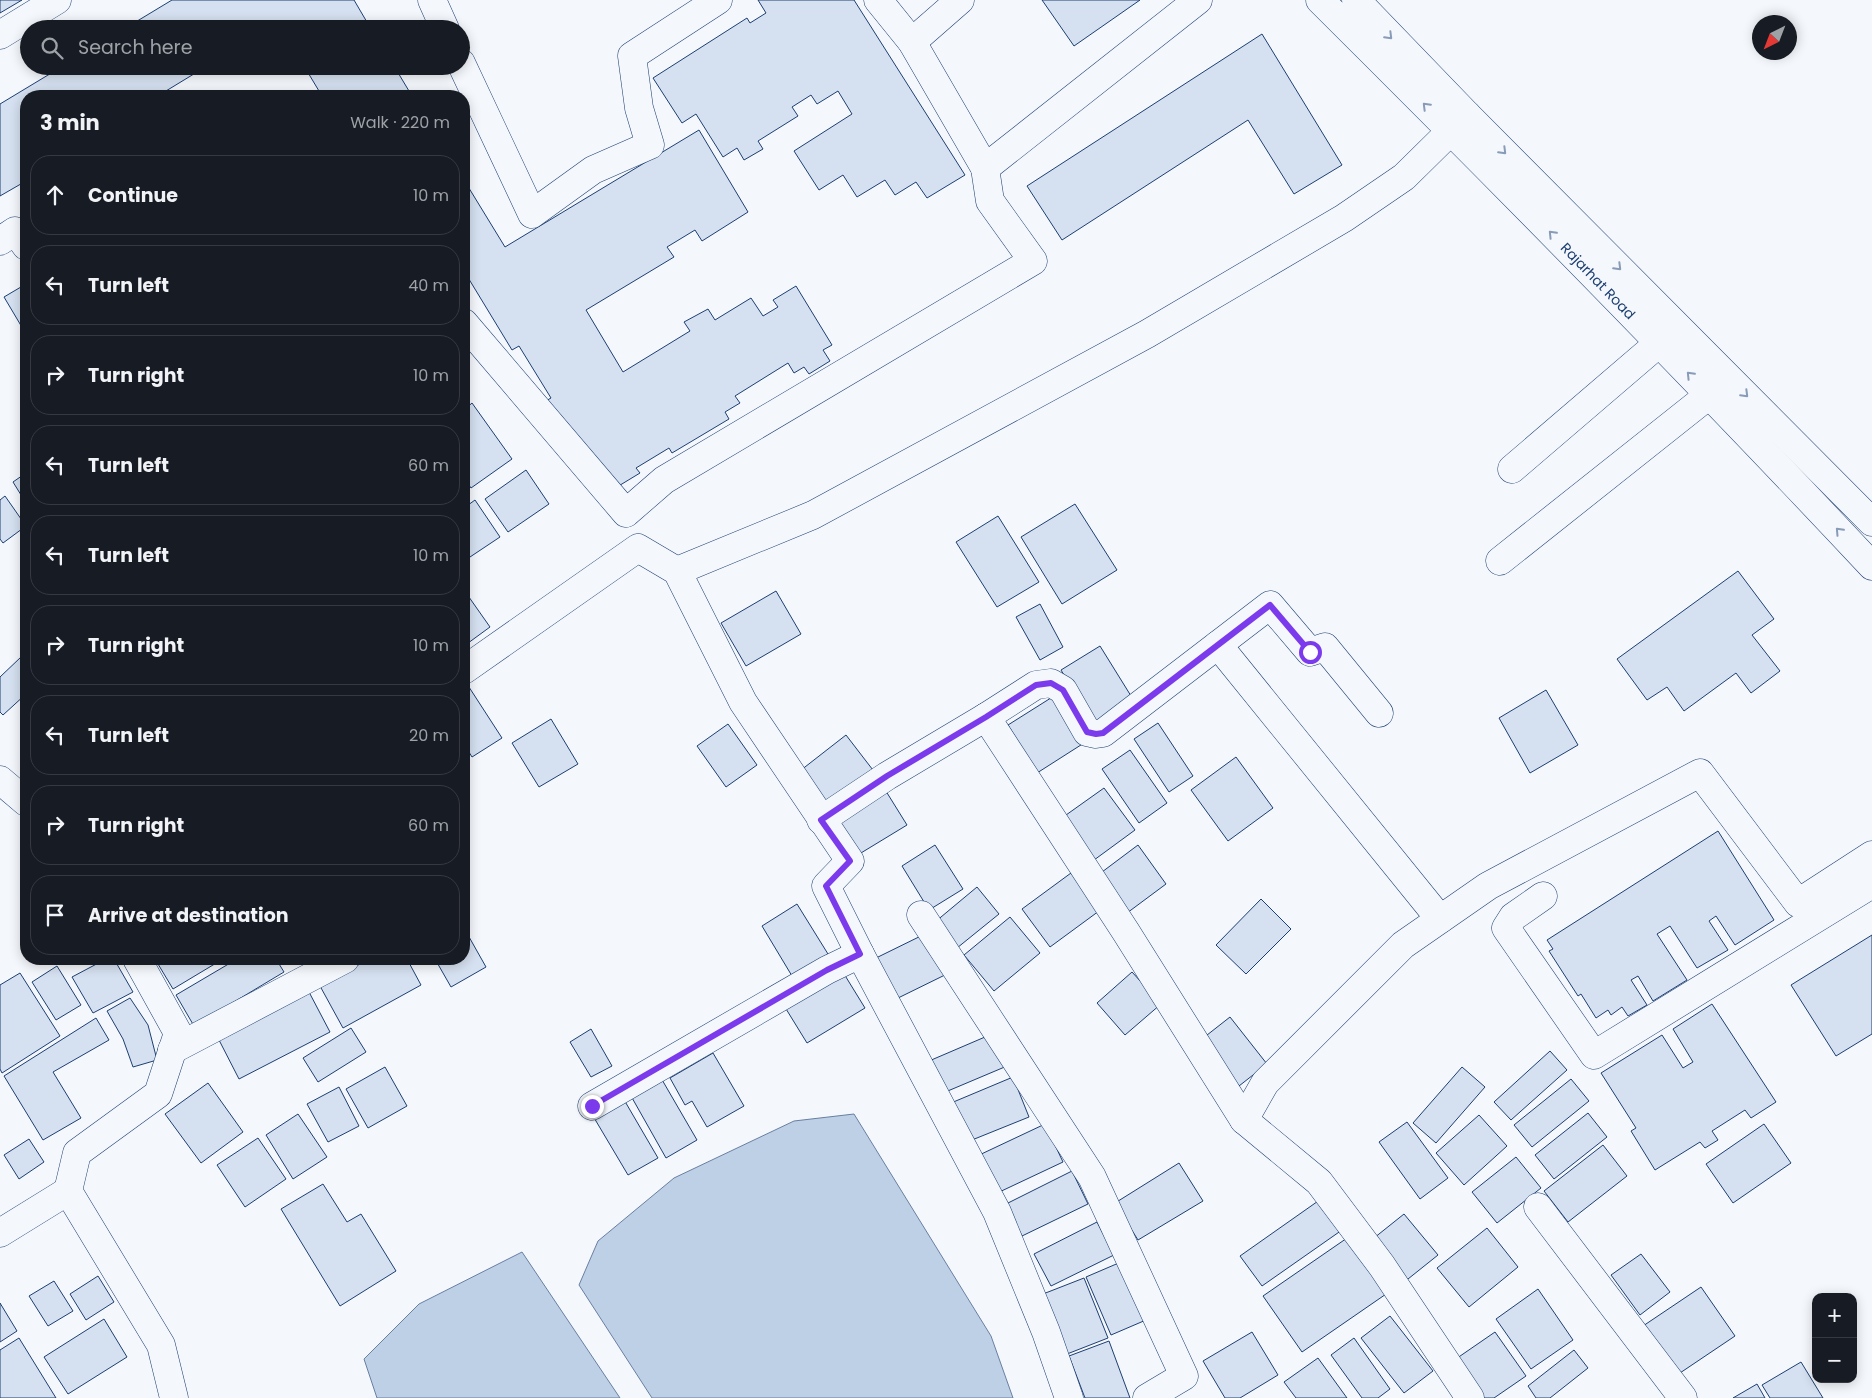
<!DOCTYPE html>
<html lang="en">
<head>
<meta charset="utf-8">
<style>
	:root { --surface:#171b24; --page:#20242c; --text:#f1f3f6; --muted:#9ea1a6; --line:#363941 }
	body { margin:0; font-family:Poppins,sans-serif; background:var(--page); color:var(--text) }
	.controls { position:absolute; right:15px; bottom:15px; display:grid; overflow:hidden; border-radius:10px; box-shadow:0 2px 12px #0003 }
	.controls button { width:45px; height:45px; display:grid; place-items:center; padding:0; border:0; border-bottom:1px solid var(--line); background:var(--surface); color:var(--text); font:25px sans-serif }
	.compass { position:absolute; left:1752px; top:15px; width:45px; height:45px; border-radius:50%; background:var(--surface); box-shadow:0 2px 12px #0003; rotate:222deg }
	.stop { position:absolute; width:15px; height:15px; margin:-11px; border:4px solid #7c3aed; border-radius:50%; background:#fff }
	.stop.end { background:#7c3aed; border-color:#fff; box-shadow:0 1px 5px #0008 }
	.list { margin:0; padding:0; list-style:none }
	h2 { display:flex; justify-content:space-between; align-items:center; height:65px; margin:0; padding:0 20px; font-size:21px }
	h2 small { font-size:16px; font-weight:400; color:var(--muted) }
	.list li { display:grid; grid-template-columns:32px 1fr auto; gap:15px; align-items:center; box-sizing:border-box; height:80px; margin:0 10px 10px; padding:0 10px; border:1px solid var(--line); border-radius:20px }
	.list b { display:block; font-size:19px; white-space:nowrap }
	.list em { font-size:16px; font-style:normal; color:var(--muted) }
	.icon { flex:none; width:28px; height:28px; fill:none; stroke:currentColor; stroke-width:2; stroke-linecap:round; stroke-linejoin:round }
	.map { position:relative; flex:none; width:1872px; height:1398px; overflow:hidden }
	.search { position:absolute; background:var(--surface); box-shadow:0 2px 12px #0003; left:20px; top:20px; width:450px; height:55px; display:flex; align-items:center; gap:12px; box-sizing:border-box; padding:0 18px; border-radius:28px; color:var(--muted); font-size:19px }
	.panel { position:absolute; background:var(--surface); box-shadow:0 2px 12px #0003; left:20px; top:90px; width:450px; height:875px; border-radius:20px }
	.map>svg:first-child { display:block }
</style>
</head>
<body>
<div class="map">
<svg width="1872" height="1398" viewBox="0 0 1872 1398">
	<rect width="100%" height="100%" fill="#f4f7fb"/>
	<g fill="#bed0e5" stroke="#687fa3">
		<polygon points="854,1114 991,1336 1013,1398 652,1398 579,1285 598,1241 674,1178 794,1121"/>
		<polygon points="522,1252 620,1398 377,1398 364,1359 419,1304"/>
	</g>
	<g fill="#d5e0f0" stroke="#1d3f73">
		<polygon points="0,0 22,0 0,13"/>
		<polygon points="172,0 354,0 371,29 124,29"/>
		<polygon points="758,0 854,0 965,175 927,198 916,182 895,195 885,180 857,197 843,175 819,190 794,151 852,114 838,91 817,104 811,95 792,107 798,116 758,141 763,149 744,160 737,148 723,157 696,114 682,123 653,78 747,18 750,23 766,13"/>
		<polygon points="1042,0 1140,0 1074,46"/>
		<polygon points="1262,34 1342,165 1294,194 1248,120 1062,240 1027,186"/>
		<polygon points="63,66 207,66 161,94 162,96 26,96 26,181 0,196 0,104"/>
		<polygon points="304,66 394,66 412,96 322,96"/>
		<polygon points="699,130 748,212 702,241 695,230 667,247 674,257 586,310 623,372 690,331 684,322 708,309 715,320 751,298 763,316 778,307 773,300 796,286 832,345 823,350 830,361 809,374 804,367 794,373 788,363 735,396 740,403 725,412 729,419 672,453 669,448 636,468 640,473 612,490 544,402 551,398 519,346 512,350 464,271 464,180 505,247"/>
		<polygon points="26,284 26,334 4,297"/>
		<polygon points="472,403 512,459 471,488 464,478 464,410"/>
		<polygon points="526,470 549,504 508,532 485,499"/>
		<polygon points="26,473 26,503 13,482"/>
		<polygon points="5,496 26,526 3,543 0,539 0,500"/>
		<polygon points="475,500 500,537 467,559 464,554 464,508"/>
		<polygon points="1075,504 1117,570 1062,604 1021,537"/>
		<polygon points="998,516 1039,582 997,607 956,542"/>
		<polygon points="1738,571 1774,619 1752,635 1780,671 1751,693 1736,673 1684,711 1667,687 1647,700 1617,659"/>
		<polygon points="464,590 490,627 464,646"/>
		<polygon points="776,591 801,634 746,666 721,623"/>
		<polygon points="1040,604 1063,647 1040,660 1016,617"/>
		<polygon points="1100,646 1136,704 1096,729 1061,670"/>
		<polygon points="21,657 26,663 26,694 3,715 0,712 0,677"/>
		<polygon points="467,684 502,738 472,757 464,744 464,686"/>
		<polygon points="1546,690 1578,745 1530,773 1499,718"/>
		<polygon points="1054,696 1084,743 1037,773 1008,725"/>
		<polygon points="551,719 578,764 539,787 512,743"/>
		<polygon points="1158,723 1193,776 1169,792 1134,739"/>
		<polygon points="728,724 757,765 726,787 697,746"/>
		<polygon points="846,735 876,774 822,808 796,774"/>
		<polygon points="1130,750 1167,803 1139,823 1102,769"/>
		<polygon points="1236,757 1273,808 1228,841 1191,790"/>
		<polygon points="884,788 907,825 856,856 834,819"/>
		<polygon points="1104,788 1135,830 1090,863 1059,820"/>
		<polygon points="1718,831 1774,920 1735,945 1716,916 1709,921 1728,950 1697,968 1670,926 1657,934 1687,980 1653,1001 1638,976 1631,980 1647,1005 1628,1016 1622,1007 1611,1015 1608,1010 1596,1018 1581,994 1578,996 1549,951 1553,949 1547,940"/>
		<polygon points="935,845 963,889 929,910 902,866"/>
		<polygon points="1138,845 1166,884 1127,913 1098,875"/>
		<polygon points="1071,873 1099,911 1050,947 1022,909"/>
		<polygon points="977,887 999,914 957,948 935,922"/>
		<polygon points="1261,899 1291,929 1246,974 1216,945"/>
		<polygon points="797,904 828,954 792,976 762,926"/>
		<polygon points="1010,917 1040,953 994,991 964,955"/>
		<polygon points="464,928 486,967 451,987 435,959 464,959"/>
		<polygon points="931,931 951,972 896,999 876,958"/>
		<polygon points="1872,935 1872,1034 1836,1056 1791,985"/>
		<polygon points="106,959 114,959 133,992 93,1013 72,977"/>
		<polygon points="155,959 223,959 173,989"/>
		<polygon points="237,959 276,959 284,972 194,1026 176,995"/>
		<polygon points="369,959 407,959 421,985 343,1028 320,986"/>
		<polygon points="57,966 81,1005 56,1020 32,982"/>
		<polygon points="841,969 865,1008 807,1043 783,1004"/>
		<polygon points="1132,972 1161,1004 1125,1035 1097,1003"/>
		<polygon points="20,973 60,1036 2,1073 0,1069 0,985"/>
		<polygon points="309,992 330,1032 239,1079 219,1040"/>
		<polygon points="130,998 148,1025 157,1060 133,1067 123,1039 107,1011"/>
		<polygon points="1712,1004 1776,1102 1751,1118 1745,1110 1712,1131 1718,1140 1705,1148 1700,1142 1655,1170 1631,1131 1636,1128 1601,1073 1662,1035 1683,1068 1693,1062 1673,1029"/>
		<polygon points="1230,1017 1267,1064 1239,1086 1202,1039"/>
		<polygon points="96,1018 109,1040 53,1072 81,1118 43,1140 4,1076"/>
		<polygon points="351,1028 366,1052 318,1082 303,1058"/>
		<polygon points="591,1029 612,1066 591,1077 570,1042"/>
		<polygon points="992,1034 1007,1066 943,1093 929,1061"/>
		<polygon points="1550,1051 1567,1070 1511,1120 1494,1102"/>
		<polygon points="713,1053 744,1106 707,1127 692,1101 685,1105 670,1078"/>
		<polygon points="385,1067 407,1106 368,1128 346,1089"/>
		<polygon points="1462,1067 1485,1087 1436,1143 1413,1123"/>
		<polygon points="1013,1077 1029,1117 967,1142 951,1103"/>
		<polygon points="661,1078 697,1140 666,1158 631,1096"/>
		<polygon points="1571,1079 1589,1101 1532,1147 1514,1125"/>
		<polygon points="208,1083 243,1132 201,1163 165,1114"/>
		<polygon points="339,1087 359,1126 328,1142 307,1104"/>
		<polygon points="623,1098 658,1158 628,1175 593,1116"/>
		<polygon points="1588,1113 1607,1137 1554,1179 1535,1155"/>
		<polygon points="298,1114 327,1157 293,1179 266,1135"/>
		<polygon points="1479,1115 1507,1146 1464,1185 1436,1153"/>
		<polygon points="1407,1122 1448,1178 1420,1199 1379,1142"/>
		<polygon points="1045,1124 1063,1162 993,1195 975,1157"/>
		<polygon points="1764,1124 1791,1163 1733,1203 1706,1164"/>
		<polygon points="258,1138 286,1179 245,1207 217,1165"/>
		<polygon points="29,1139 44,1162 19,1179 4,1155"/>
		<polygon points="1603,1145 1627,1176 1568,1222 1544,1191"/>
		<polygon points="1516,1157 1541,1188 1497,1223 1472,1192"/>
		<polygon points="1179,1163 1203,1201 1138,1240 1115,1203"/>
		<polygon points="1072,1171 1088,1204 1022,1236 1006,1204"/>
		<polygon points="323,1184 347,1222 361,1214 396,1271 340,1306 281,1209"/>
		<polygon points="1321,1199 1342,1230 1262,1286 1240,1256"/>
		<polygon points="1404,1214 1438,1255 1403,1283 1369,1242"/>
		<polygon points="1097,1222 1114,1255 1051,1286 1034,1254"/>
		<polygon points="1487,1228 1518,1267 1469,1307 1437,1268"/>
		<polygon points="1350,1236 1389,1292 1302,1352 1263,1296"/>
		<polygon points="1641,1254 1670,1292 1640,1315 1611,1275"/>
		<polygon points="1121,1262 1146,1320 1111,1335 1086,1277"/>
		<polygon points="98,1276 114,1302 86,1320 70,1294"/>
		<polygon points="1084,1278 1108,1338 1067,1354 1043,1294"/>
		<polygon points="54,1281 73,1311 48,1326 29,1296"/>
		<polygon points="1701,1287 1735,1336 1677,1375 1643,1326"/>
		<polygon points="1538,1289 1573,1340 1531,1369 1496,1319"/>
		<polygon points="0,1303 17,1331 0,1342"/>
		<polygon points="1390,1316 1433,1371 1404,1393 1361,1338"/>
		<polygon points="104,1319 127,1357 68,1394 44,1357"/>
		<polygon points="1252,1332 1278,1375 1240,1398 1225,1398 1203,1361"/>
		<polygon points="1495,1332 1526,1376 1494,1398 1474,1398 1450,1363"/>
		<polygon points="19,1338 56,1398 0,1398 0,1350"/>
		<polygon points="1354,1338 1390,1389 1378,1398 1362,1398 1331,1355"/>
		<polygon points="1109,1341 1130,1398 1085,1398 1069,1356"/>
		<polygon points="1574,1350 1588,1368 1550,1398 1536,1398 1528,1386"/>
		<polygon points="1318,1358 1347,1398 1296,1398 1284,1382"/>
		<polygon points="1801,1362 1823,1398 1770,1398 1762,1385"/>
		<polygon points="1757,1384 1765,1398 1733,1398"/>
	</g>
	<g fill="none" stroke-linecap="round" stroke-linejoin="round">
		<g stroke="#1d3f73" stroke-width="29">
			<g id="minor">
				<polyline points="432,0 445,29"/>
				<polyline points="878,0 912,42 985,168"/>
				<polyline points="0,35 57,0"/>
				<polyline points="912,42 960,0"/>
				<polyline points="461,63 532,214 593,170 650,145 639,108 632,56 718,0"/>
				<polyline points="0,241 15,231 26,246"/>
				<polyline points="464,323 626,513 664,480 1033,261 990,201 985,168 1198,0"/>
				<polyline points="1512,469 1659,343"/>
				<polyline points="1500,561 1709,395"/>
				<polyline points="677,571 813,515 1147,334 1344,218 1404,177 1467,115"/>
				<polyline points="1218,645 1440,919"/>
				<polyline points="464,670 638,548 677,571 743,702 850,861 826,886 860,954"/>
				<polyline points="986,717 1126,932 1244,1120"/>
				<polyline points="0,780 26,802"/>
				<polyline points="821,820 887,776 986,717 1036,685 1051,683 1063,690 1087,732 1096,734 1103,733 1270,605 1310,652 1325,647 1379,713"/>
				<polyline points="1543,896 1513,917 1506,928 1594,1055 1872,884"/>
				<polyline points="921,915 1092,1177 1184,1376 1147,1398"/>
				<polyline points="137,959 178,1033 158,1094 77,1153 68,1191 161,1345 174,1398"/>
				<polyline points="172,1050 345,959"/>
				<polyline points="592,1106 827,970 860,954 997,1212 1046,1332 1069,1398"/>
				<polyline points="1538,1207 1683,1398"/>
				<polyline points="0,1233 68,1191"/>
				<polyline points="1470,1398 1382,1266 1319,1182 1244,1120 1265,1083 1403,945 1488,886 1700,773 1798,903 1872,855"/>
			</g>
		</g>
		<g stroke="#1d3f73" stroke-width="29">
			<g id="major">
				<path d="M1320,0C1507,186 1692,374 1872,566"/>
				<polyline points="1356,0 1467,115 1872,522"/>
			</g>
		</g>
		<use href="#minor" stroke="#f4f7fb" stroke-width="28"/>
		<use href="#major" stroke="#f4f7fb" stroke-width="28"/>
	</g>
	<defs><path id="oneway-chevron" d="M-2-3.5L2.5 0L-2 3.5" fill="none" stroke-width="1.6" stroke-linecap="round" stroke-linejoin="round" transform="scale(1.25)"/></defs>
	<g stroke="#889bb7">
		<use href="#oneway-chevron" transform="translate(1389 36) rotate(45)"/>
		<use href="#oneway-chevron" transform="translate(1426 106) rotate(-135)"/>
		<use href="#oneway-chevron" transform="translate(1503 151) rotate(45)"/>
		<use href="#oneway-chevron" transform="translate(1552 234) rotate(-134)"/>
		<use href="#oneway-chevron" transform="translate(1618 267) rotate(45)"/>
		<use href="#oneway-chevron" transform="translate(1690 375) rotate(-134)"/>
		<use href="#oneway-chevron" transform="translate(1745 394) rotate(45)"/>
		<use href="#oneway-chevron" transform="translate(1839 531) rotate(-133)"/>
	</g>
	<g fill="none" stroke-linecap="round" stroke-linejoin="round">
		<polyline stroke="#7c3aed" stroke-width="6" points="592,1106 827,970 860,954 826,886 850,861 821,820 887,776 986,717 1036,685 1051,683 1063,690 1087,732 1096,734 1103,733 1270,605 1310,652"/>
	</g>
	<g text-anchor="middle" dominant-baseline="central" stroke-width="4" stroke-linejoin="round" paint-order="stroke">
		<g font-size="14" fill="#1d3f73" stroke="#f4f7fb">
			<text transform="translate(1598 281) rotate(46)">Rajarhat Road</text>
		</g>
	</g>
</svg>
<div class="controls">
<button>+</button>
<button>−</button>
</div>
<svg class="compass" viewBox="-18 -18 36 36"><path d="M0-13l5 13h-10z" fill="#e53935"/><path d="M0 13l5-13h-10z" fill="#9ea1a6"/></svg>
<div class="stop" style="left:1310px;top:652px"></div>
<div class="stop end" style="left:592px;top:1106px"></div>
<div class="search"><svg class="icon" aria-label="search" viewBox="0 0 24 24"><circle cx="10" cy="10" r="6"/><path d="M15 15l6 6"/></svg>Search here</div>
<section class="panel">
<h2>3 min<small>Walk · 220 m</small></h2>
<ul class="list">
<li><svg class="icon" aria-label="ahead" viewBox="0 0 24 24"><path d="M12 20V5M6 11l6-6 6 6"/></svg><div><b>Continue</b></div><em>10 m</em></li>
<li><svg class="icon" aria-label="left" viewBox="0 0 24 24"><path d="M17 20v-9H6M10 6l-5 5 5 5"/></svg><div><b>Turn left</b></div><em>40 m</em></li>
<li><svg class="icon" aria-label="right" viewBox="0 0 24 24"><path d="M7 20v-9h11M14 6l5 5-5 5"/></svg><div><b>Turn right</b></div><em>10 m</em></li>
<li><svg class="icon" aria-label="left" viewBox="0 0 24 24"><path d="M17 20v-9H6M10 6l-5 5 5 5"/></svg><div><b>Turn left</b></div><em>60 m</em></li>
<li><svg class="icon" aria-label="left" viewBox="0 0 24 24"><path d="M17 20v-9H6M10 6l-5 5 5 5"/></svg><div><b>Turn left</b></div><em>10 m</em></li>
<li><svg class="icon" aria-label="right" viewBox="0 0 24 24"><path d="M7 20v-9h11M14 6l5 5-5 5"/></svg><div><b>Turn right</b></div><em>10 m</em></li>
<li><svg class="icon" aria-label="left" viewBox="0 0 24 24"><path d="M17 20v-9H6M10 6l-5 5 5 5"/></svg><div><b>Turn left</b></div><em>20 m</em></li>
<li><svg class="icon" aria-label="right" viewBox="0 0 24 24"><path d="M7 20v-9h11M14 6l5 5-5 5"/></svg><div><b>Turn right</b></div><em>60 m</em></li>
<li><svg class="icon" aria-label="arrive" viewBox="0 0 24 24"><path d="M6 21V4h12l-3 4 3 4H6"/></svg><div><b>Arrive at destination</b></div></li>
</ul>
</section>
</div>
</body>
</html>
